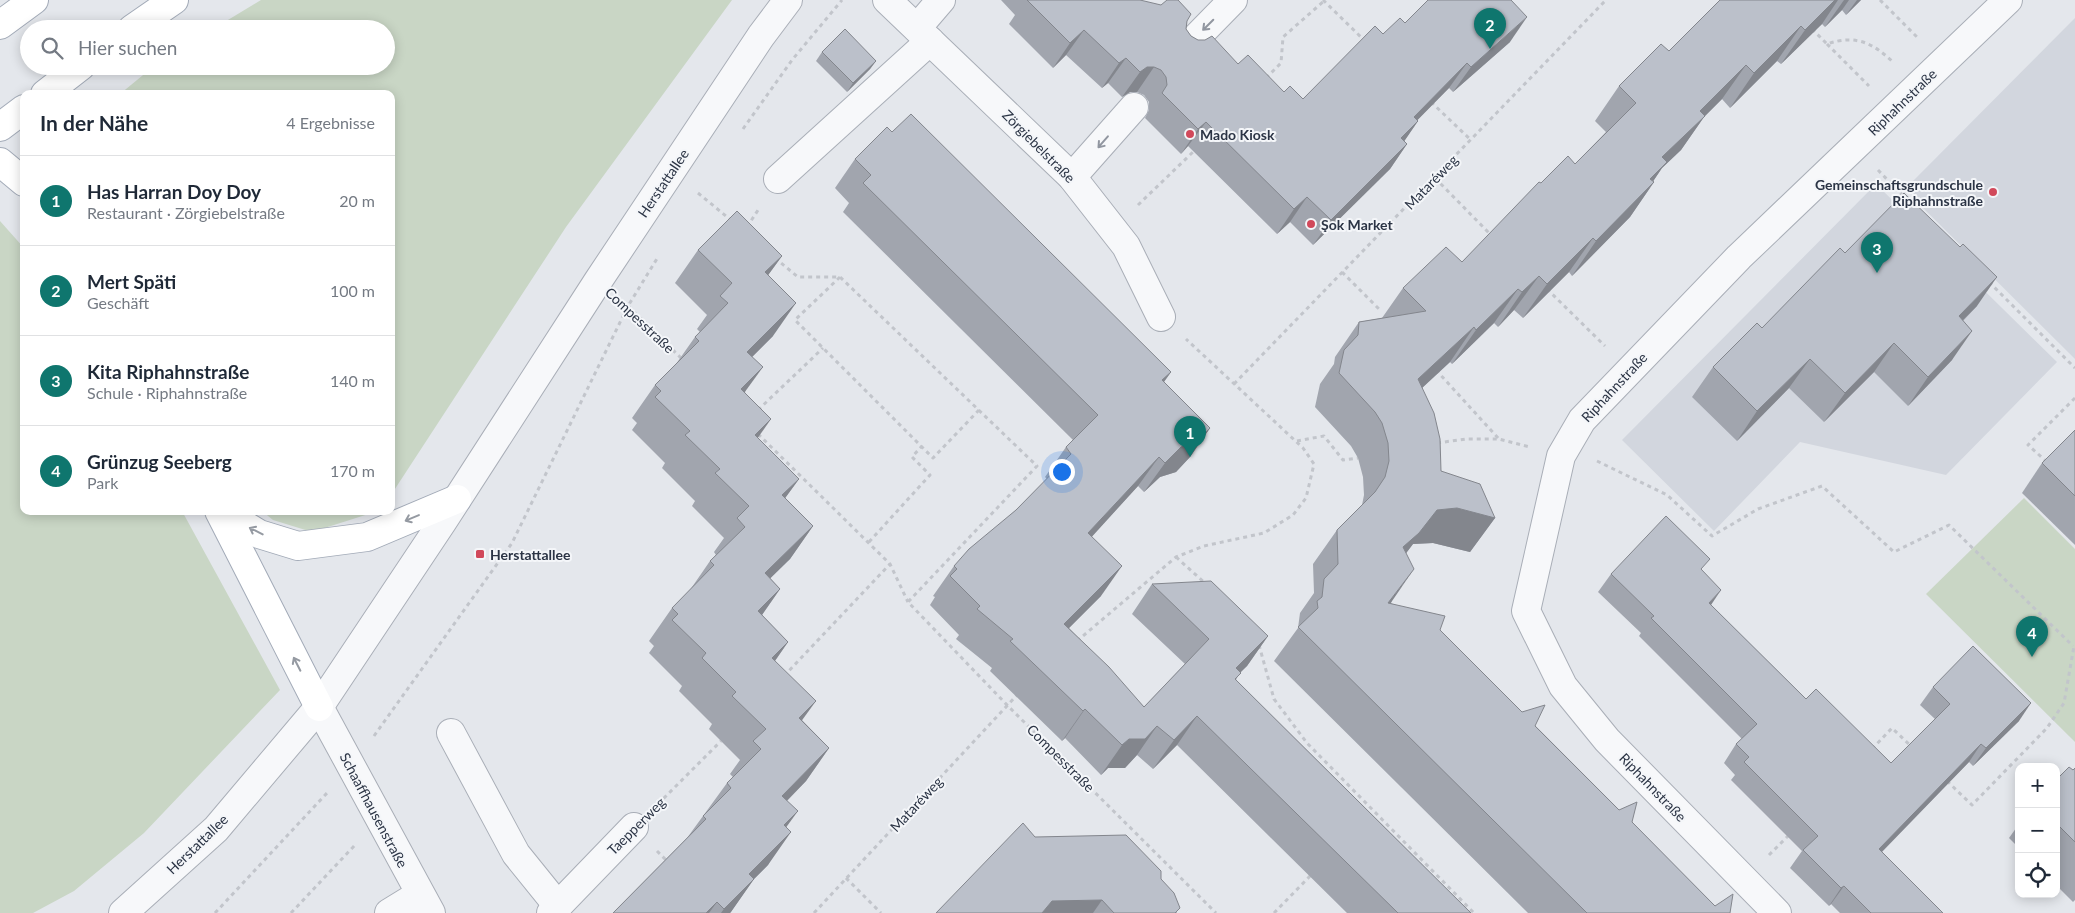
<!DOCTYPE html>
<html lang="de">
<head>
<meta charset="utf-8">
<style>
	:root { --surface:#fff; --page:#f2f2f3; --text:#1f2937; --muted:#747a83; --line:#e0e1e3; --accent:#0f766e }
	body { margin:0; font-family:Lato,sans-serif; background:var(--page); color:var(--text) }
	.controls { position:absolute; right:15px; bottom:15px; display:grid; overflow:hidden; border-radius:10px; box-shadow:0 2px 12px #0003 }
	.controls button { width:45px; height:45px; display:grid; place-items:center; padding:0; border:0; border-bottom:1px solid var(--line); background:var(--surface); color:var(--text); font:25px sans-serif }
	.you { position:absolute; left:1061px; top:471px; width:18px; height:18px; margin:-12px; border:4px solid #fff; border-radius:50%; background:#1a73e8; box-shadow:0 0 0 8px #1a73e833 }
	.badge { display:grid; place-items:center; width:32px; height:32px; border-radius:50%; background:var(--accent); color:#fff; font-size:16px; font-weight:700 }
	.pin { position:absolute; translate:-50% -41px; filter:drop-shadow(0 1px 2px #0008) }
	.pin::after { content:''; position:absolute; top:26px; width:18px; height:15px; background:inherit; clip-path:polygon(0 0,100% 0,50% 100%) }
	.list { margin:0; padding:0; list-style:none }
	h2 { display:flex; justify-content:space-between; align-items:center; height:65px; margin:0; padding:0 20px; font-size:21px }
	h2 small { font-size:16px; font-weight:400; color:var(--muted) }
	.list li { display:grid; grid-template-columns:32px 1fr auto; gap:15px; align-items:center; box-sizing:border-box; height:90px; padding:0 20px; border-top:1px solid var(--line) }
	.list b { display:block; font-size:19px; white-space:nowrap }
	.list p { margin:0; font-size:16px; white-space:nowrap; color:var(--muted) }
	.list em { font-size:16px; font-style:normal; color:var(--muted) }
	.icon { flex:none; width:28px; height:28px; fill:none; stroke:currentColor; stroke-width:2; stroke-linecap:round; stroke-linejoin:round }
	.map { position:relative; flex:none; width:2075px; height:913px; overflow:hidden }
	.search { position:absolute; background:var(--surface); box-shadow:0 2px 12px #0003; left:20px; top:20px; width:375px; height:55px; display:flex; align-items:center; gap:12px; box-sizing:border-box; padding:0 18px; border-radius:28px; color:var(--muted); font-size:19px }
	.panel { position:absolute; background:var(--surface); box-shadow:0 2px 12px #0003; left:20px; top:90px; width:375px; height:425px; border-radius:10px }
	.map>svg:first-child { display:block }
</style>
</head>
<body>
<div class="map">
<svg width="2075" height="913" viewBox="0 0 2075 913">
	<rect width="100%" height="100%" fill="#e4e7ec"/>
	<g fill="#d2d6de">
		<polygon points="2075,18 2075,359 1915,200 1911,188 1913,181"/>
		<polygon points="1876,184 2057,362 1946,475 1800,442 1714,531 1622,440"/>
	</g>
	<g fill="#c9d6c5">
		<polygon points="261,0 732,0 566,227 391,495 391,94 120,94 154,66 386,66 386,29 213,29"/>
		<polygon points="0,221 24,248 24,511 182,511 280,690 144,833 74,891 33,913 0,913"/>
		<polygon points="2024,498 2075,549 2075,742 1926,594"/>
		<polygon points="262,511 378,511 312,532 273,520"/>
	</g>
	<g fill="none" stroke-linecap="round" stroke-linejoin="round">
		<g stroke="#a9aeb7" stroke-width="30">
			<g id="minor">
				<polyline points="887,0 1072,177 1126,246 1161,317"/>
				<polyline points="917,28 941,0"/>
				<polyline points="1184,50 1233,0"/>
				<polyline points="1072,177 1134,107"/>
				<polyline points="778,179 930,41"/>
				<polyline points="319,707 431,913"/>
				<polyline points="451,733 516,854 558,906"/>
				<polyline points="123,913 216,829 319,707 443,521 598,281 761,36 788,0"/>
				<polyline points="389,913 420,894"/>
				<polyline points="551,913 634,827"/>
				<polyline points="1777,913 1607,740 1563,686 1526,611 1561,456 1582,420 1739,257 2008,0"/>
			</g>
		</g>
		<g stroke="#a3abb8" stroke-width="30">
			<g id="major">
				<polyline points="0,25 34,0"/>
				<polyline points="132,29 174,0"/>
				<polyline points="45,94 81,66"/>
				<polyline points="0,127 24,109"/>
				<polyline points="0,162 24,182"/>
				<polyline points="219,511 319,707"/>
				<polyline points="222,511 259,534 298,546 367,537 457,499"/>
			</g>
		</g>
		<g stroke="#c2c5cb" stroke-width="3" stroke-dasharray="4 4" stroke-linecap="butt">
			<polyline points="1323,0 1365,41"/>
			<polyline points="1880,0 1918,38"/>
			<path d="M1812,29L1827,44C1856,34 1873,43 1894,63"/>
			<polyline points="1827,44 1869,86"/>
			<polyline points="1266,78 1281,63 1283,37 1324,1"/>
			<polyline points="1431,102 1471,140"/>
			<polyline points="743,129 792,60 842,0"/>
			<polyline points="1878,170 1905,198"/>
			<polyline points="1435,178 1492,236"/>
			<polyline points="698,193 732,221"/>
			<polyline points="1138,205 1193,152"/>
			<polyline points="747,227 760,207"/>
			<polyline points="775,258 798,277 840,277 1037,466 908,602 1008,706 1216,913"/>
			<polyline points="1342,272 1379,309"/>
			<polyline points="840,277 795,320 933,458 979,410"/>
			<polyline points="1989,282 2075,368"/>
			<polyline points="1547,289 1605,346"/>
			<polyline points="627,305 682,359"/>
			<polyline points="1436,370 1499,439"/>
			<polyline points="1234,384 1606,0"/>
			<polyline points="758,410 823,348"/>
			<polyline points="758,434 890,564 908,602"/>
			<polyline points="1297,441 1324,436 1343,460 1358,458"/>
			<polyline points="1437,443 1466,439 1499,439 1530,447"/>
			<polyline points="1597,461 1667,495 1712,536 1758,509 1822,486 1894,552 1949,525 2073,646"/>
			<polyline points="2047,462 2028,445 2075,398"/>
			<polyline points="869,542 930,475 912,457 922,446"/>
			<polyline points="1176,557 1206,584"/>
			<polyline points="1077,641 1176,557 1204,546 1264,533 1293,515 1306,498 1314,464 1303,448 1186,339"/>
			<polyline points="1259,645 1274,699 1307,743 1474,913"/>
			<polyline points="784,676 890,564"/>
			<polyline points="374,736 512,543 628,306 658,257"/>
			<polyline points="1872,749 1892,728 1912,747"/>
			<polyline points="1947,781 1972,805 2047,728 2064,703 2074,646"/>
			<polyline points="658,804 721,741"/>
			<polyline points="657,851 668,862"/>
			<polyline points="1769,855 1789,835"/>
			<polyline points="846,878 881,913"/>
			<polyline points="215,913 327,793"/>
			<polyline points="291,913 355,845"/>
			<polyline points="814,913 1018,694"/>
			<polyline points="1274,913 1312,874"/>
		</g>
		<use href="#minor" stroke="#f7f8fa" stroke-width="28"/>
		<use href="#major" stroke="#fff" stroke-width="28"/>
	</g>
	<g fill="#a1a5ae">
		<polygon points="1001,0 1140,0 1187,21 1186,29 1191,36 1238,64 1284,92 1303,99 1383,34 1405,23 1510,42 1453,92 1449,88 1417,120 1418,121 1404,141 1407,144 1390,169 1313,245 1290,222 1277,234 1188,146 1181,154 1145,118 1149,110 1149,102 1144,95 1137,92 1130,92 1122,97 1108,83 1102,88 1066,55 1053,68 1009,24 1015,15"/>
		<polygon points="1720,0 1861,0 1846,15 1842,10 1825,27 1822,24 1781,64 1777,61 1730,108 1722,99 1704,117 1681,150 1662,168 1653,181 1654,182 1630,217 1572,276 1569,272 1523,318 1514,310 1498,327 1494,323 1452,364 1450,362 1422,388 1441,471 1495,518 1470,552 1433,543 1413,544 1406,553 1391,603 1440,630 1715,906 1730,913 1528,913 1274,661 1298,628 1300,613 1314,593 1313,564 1337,530 1362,505 1364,495 1363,477 1358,458 1351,446 1315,407 1320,384 1334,364 1335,357 1359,322 1382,318 1403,288 1462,262 1541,183 1575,164 1606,132 1595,121 1619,86 1669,51"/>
		<polygon points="822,52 876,61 870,69 847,92 816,61"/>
		<polygon points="892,132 1171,372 1164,382 1210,428 1190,457 1176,472 1160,477 1144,492 1138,486 1092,536 1101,596 1069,628 1144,707 1185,664 1132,614 1152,584 1268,636 1247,666 1240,672 1236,680 1471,913 1347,913 1177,745 1153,769 1137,755 1125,768 1108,768 1101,775 1065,738 1062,741 990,671 992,668 956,639 959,635 930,605 935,597 933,596 954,566 1016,510 1047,479 1045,477 1066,447 1073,440 843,212 849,203 835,188 855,159"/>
		<polygon points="698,250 782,256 768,275 773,336 752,357 745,392 758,438 799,479 785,498 813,526 790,559 770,578 780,589 762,615 788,642 775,661 802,720 829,748 806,781 787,801 786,827 768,865 754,879 730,913 613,913 687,838 727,783 733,777 730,774 740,760 709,729 712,724 679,691 682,686 649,653 654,646 649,641 672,608 690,590 710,561 716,555 714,552 724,538 692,506 695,501 662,468 665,463 632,430 637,423 632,418 655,385 676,364 695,337 700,332 697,329 707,315 675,283"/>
		<polygon points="1845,253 1977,306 1963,321 1952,360 1908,406 1874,372 1824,422 1789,388 1737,441 1692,397 1713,367 1762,328"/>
		<polygon points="2075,430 2075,545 2022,493 2042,463"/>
		<polygon points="1702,570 1711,605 1806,699 1891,763 1935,719 1920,705 1933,687 2019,721 1973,766 1969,762 1882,852 1943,913 1840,913 1831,904 1829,906 1790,868 1802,851 1731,780 1735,775 1724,763 1736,744 1742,739 1639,636 1641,633 1598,592 1611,574"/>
		<polygon points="2075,768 2075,900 2073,902 2056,885 2056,780 2073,770"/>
		<polygon points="2019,824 2019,848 2009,838"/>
		<polygon points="1035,837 1161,879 1177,913 936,913"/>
	</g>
	<g fill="#83868d">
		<polygon points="1835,0 1838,0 1822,24 1781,64 1805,30"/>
		<polygon points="1844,0 1849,0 1842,10 1825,27"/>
		<polygon points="1857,0 1861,0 1846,15"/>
		<polygon points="1527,17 1510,42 1453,92 1471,67"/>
		<polygon points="1801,26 1777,61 1730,108 1754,73"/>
		<polygon points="1084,30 1066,55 1053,68 1070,43"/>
		<polygon points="1126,58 1108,83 1102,88 1119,63"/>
		<polygon points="876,61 870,69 847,92 853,83"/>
		<polygon points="1467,63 1449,88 1396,142 1414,117"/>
		<polygon points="1746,65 1722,99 1704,117 1681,150 1662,168 1648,189 1654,182 1630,217 1572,276 1596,241 1662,157 1700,111"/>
		<polygon points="1147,67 1154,67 1137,92 1130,92 1122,97 1140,72"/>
		<polygon points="1418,121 1401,146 1401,138"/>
		<polygon points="1206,122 1188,146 1181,154 1198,129"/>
		<polygon points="1407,144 1390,169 1313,245 1331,220"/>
		<polygon points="1307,197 1290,222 1277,234 1294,209"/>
		<polygon points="1593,238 1569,272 1523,318 1547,284"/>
		<polygon points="782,256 758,289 765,272"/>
		<polygon points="1539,276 1514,310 1498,327 1522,292"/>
		<polygon points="1997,277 1977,306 1938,345 1959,316"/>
		<polygon points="1518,289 1494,323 1452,364 1476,330"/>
		<polygon points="796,303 773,336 724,385 747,352"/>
		<polygon points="1474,327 1450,362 1394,414 1418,379"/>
		<polygon points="1972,331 1952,360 1908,406 1928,377"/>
		<polygon points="1894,343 1874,372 1824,422 1845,393"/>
		<polygon points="1810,359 1789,388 1737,441 1757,411"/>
		<polygon points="763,367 739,400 741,389"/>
		<polygon points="1171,372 1150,401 1162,380"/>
		<polygon points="771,419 748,452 755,435"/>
		<polygon points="1210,428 1190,457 1176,472 1160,477 1144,492 1165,463 1181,447"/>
		<polygon points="1159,457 1138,486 1068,563 1088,533"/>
		<polygon points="799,479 775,512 782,495"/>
		<polygon points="1457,508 1495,518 1470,552 1433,543 1413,544 1395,568 1403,547 1437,510"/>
		<polygon points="813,526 790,559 742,606 765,573"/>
		<polygon points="1122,566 1101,596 1044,653 1064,624"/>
		<polygon points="1414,569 1390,604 1388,603"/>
		<polygon points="780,589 757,622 758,611"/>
		<polygon points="1721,590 1709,608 1709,603"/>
		<polygon points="1268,636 1247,666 1216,697 1236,668"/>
		<polygon points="788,642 765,675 772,658"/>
		<polygon points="816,701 792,734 799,718"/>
		<polygon points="2031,703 2019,721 1973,766 1986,748"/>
		<polygon points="1085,709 1065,738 1062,741 1083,711"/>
		<polygon points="1197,716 1177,745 1153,769 1174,740"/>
		<polygon points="1157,726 1137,755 1125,768 1108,768 1101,775 1122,745 1129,739"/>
		<polygon points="1981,744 1969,762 1867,867 1879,849"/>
		<polygon points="829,748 806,781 759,829 782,796"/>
		<polygon points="798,811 774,844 784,825"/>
		<polygon points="791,832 768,865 754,879 731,912 730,913 721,913 749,874"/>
		<polygon points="1844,886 1831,904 1829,906 1841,888"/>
		<polygon points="1102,900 1093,913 1042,913 1052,901"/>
		<polygon points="717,902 709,913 706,913"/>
	</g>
	<g fill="#bbc0ca" stroke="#83868d">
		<polygon points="1027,0 1140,0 1161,5 1167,0 1178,0 1191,14 1187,21 1186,29 1191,36 1198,40 1205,40 1212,36 1238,64 1248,55 1284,92 1290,86 1303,99 1375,26 1383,34 1400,18 1405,23 1428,0 1511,0 1527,17 1471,67 1467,63 1414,117 1418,121 1401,138 1407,144 1331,220 1307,197 1294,209 1206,122 1198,129 1162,93 1167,85 1166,77 1161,70 1154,67 1147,67 1140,72 1126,58 1119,63 1084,30 1070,43"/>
		<polygon points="1720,0 1835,0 1805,30 1801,26 1754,73 1746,65 1700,111 1705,116 1662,157 1667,162 1650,179 1654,182 1596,241 1593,238 1547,284 1539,276 1522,292 1518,289 1476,330 1474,327 1418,379 1434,413 1440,439 1441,471 1480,484 1495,518 1457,508 1437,510 1419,533 1403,547 1414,569 1388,603 1445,616 1440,630 1522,712 1545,705 1535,726 1619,810 1637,802 1632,822 1715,906 1733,894 1730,913 1587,913 1298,627 1318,608 1317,601 1322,597 1324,579 1338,564 1337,530 1375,492 1385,477 1389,461 1388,443 1382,423 1375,412 1339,373 1344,350 1358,335 1359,322 1426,311 1403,288 1446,247 1462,262 1539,182 1541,183 1568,156 1575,164 1636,103 1619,86 1661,44 1669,51"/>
		<polygon points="845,29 876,61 853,83 822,52"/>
		<polygon points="911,114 1171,372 1162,380 1210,428 1196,443 1181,447 1165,463 1159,457 1088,533 1122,566 1064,624 1109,667 1144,707 1209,639 1152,584 1211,581 1268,636 1236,668 1241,673 1235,679 1471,913 1398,913 1197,716 1174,740 1157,726 1145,739 1129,739 1122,745 1085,709 1083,711 1010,641 1013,639 977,609 980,606 950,576 957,569 954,566 969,549 1016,510 1071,454 1066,447 1098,415 863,183 871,175 855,159 887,127 892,132"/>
		<polygon points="1904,193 1960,247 1963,244 1997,277 1959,316 1972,331 1928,377 1894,343 1845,393 1810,359 1757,411 1713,367 1757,323 1762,328 1840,248 1845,253"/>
		<polygon points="737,211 782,256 765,272 796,303 747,352 763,367 741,389 771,419 755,435 799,479 782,495 813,526 765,573 780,589 758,611 788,642 772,658 816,701 799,718 829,748 782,796 798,811 784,825 791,832 749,874 754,879 724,909 717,902 706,913 613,913 706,819 703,816 731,788 727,783 761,749 753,741 766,729 732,696 736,692 702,658 706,653 672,620 678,614 672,608 714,565 710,561 745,527 737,518 749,506 715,473 720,469 685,435 690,431 655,397 661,391 655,385 699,341 695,337 728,303 720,296 732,283 698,250"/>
		<polygon points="2075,430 2075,496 2042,463"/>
		<polygon points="1666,516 1710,559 1701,569 1721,590 1709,603 1806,699 1816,689 1891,763 1950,704 1933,687 1973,646 2031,703 1986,748 1981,744 1879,849 1943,913 1871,913 1844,886 1841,888 1803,850 1818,836 1744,762 1749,757 1736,744 1757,724 1651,618 1654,616 1611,574"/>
		<polygon points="2069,767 2073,770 2075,768 2075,842 2056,823 2056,780"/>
		<polygon points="1023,823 1035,837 1126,835 1161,871 1161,879 1174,893 1180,908 1175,913 1114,913 1102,900 1052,901 1042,913 936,913"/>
	</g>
	<defs><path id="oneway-shaft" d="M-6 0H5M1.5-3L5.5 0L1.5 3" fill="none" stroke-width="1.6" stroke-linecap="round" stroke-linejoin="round" transform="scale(1.25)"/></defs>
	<g stroke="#9196a0">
		<use href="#oneway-shaft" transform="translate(1208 25) rotate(135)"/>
		<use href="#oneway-shaft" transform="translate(1103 142) rotate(131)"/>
	</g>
	<g stroke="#959aa2">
		<use href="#oneway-shaft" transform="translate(412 518) rotate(157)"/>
		<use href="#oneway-shaft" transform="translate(256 531) rotate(-153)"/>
		<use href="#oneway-shaft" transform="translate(297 664) rotate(-117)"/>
	</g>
	<g fill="#d1495b" stroke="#f4f6f9" stroke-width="2">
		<circle cx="1190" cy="134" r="5"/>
		<circle cx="1993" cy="192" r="5"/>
		<circle cx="1311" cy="224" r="5"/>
		<rect x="475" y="549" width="10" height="10" rx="2.5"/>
	</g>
	<g text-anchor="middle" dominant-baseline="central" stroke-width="4" stroke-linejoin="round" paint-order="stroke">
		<g font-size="14" fill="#2b3445" stroke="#f4f6f9">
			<text transform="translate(1902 102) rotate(-44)">Riphahnstraße</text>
			<text transform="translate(1039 146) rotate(45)">Zörgiebelstraße</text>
			<text transform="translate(1431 182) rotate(-46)">Mataréweg</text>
			<text transform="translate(663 183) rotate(-56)">Herstattallee</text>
			<text transform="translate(640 320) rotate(43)">Compesstraße</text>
			<text transform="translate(1614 387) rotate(-47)">Riphahnstraße</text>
			<text transform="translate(1061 758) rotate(45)">Compesstraße</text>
			<text transform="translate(1653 787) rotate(46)">Riphahnstraße</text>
			<text transform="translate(916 804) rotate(-47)">Mataréweg</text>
			<text transform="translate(374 810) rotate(62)">Schaaffhausenstraße</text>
			<text transform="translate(636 826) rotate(-45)">Taepperweg</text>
			<text transform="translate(197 844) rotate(-44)">Herstattallee</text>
		</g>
		<g font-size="14" font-weight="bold" fill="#2b3445" stroke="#f4f6f9" text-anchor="start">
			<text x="1200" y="134">Mado Kiosk</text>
			<text x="1983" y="184" text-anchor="end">Gemeinschaftsgrundschule<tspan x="1983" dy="16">Riphahnstraße</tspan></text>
			<text x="1321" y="224">Şok Market</text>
			<text x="490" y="554">Herstattallee</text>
		</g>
	</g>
</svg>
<div class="controls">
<button>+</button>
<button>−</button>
<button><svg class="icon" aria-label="locate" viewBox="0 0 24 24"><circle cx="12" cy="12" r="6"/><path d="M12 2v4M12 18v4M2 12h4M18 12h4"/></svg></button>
</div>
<div class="you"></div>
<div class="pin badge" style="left:1190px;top:457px">1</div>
<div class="pin badge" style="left:1490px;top:49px">2</div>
<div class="pin badge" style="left:1877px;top:273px">3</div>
<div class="pin badge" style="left:2032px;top:657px">4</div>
<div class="search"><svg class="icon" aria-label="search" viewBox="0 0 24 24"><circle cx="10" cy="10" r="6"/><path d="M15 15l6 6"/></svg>Hier suchen</div>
<section class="panel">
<h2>In der Nähe<small>4 Ergebnisse</small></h2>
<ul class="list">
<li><span class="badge">1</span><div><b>Has Harran Doy Doy</b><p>Restaurant · Zörgiebelstraße</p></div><em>20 m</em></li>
<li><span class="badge">2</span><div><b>Mert Späti</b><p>Geschäft</p></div><em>100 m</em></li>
<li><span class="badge">3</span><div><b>Kita Riphahnstraße</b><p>Schule · Riphahnstraße</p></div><em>140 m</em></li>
<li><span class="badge">4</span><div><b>Grünzug Seeberg</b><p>Park</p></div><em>170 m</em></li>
</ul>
</section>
</div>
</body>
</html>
